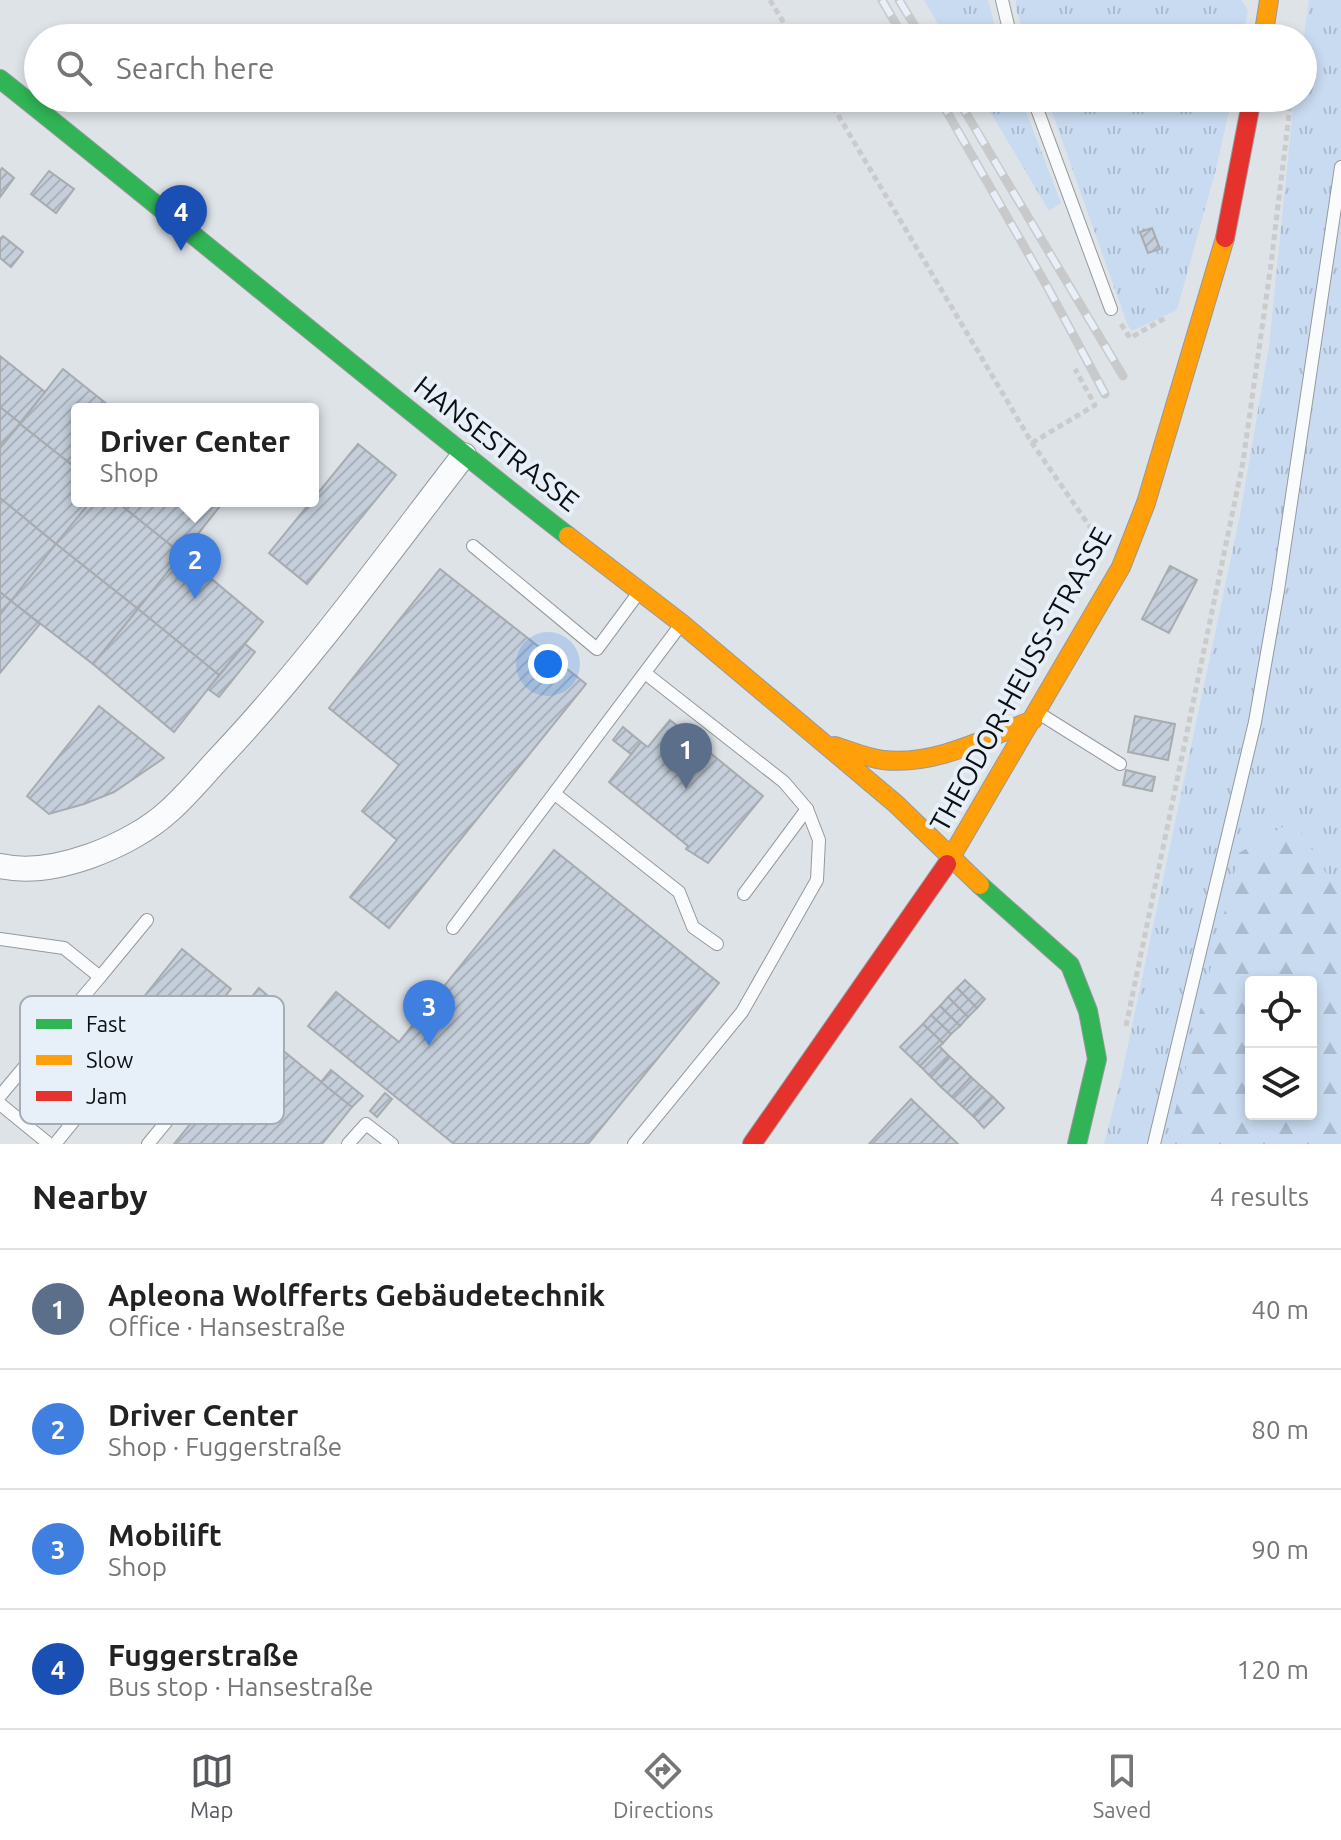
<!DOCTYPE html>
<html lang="en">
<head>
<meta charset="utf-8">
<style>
	:root { --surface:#fff; --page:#f6f6f6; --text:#222; --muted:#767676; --line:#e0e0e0; --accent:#56595d }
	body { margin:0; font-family:Ubuntu,sans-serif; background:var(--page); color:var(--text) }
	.controls { position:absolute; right:24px; bottom:24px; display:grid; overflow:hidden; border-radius:8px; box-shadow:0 4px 12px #0003 }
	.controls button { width:72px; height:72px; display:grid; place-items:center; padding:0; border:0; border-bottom:2px solid var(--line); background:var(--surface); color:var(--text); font:40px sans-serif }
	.you { position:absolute; left:548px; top:664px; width:28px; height:28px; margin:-20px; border:6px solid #fff; border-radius:50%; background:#1a73e8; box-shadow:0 0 0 12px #1a73e833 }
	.badge { display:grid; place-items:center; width:52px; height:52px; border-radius:50%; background:var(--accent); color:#fff; font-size:26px; font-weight:700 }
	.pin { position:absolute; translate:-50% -66px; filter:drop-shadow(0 2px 4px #0008) }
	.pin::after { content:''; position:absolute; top:42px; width:28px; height:24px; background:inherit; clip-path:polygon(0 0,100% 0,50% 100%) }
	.popup { position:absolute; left:71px; top:403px; width:248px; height:104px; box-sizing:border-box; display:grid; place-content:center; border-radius:8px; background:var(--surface); filter:drop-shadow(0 2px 6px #0005); font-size:26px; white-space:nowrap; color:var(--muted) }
	.popup b { font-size:30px; color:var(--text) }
	.popup::after { content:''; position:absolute; left:50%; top:100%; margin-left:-16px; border:16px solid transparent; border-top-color:var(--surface) }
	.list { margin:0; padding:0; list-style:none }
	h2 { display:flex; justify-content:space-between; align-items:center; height:104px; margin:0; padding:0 32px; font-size:34px }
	h2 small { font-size:26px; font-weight:400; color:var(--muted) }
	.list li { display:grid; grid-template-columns:52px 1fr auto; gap:24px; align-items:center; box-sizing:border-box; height:120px; padding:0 32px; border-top:2px solid var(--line) }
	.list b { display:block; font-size:30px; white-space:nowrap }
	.list p { margin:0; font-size:26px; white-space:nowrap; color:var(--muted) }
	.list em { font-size:26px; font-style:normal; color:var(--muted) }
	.icon { flex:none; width:44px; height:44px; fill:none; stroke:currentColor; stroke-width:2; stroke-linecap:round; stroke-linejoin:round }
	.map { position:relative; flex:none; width:1341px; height:1144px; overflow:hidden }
	.search { position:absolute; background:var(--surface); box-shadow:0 4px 12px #0003; left:24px; right:24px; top:24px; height:88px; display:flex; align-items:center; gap:20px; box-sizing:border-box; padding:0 28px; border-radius:44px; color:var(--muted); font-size:30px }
	.sheet { height:584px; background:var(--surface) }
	nav { display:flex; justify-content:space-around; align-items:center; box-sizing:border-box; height:112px; border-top:2px solid var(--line); background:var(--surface); font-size:22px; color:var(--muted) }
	nav a { display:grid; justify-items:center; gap:4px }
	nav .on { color:var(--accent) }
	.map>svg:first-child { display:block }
</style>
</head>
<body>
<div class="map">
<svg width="1341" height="1144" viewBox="0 0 1341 1144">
	<defs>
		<pattern id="grass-tufts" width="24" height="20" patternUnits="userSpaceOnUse" patternTransform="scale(2)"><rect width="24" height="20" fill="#c9dbf1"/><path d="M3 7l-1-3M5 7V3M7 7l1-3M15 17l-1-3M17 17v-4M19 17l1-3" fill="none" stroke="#abbbce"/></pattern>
		<pattern id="forest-firs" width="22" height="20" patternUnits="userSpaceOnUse" patternTransform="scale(2)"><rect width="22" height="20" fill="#c9dbf1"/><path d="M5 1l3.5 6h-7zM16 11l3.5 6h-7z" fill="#abbbce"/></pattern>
		<pattern id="building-hatch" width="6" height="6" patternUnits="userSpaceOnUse" patternTransform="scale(2)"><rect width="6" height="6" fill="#c5cfdb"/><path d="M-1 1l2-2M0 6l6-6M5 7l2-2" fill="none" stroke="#a8b1bb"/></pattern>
	</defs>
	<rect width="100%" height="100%" fill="#dee3e8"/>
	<g fill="url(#grass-tufts)" fill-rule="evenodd">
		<polygon points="924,0 988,0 998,38 946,38"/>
		<polygon points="1016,0 1241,0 1248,10 1243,38 1026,38 1016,10"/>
		<path d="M1309,0H1341V1144H1104L1121,1078L1240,515L1269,346L1294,98H1303V43ZM1251,982H1311V1114H1251Z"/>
		<polygon points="982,98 1021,98 1061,203 1049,211"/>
		<polygon points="1047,98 1232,98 1216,169 1177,310 1132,331 1128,326"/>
	</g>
	<path fill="url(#forest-firs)" fill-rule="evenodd" d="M1294,820L1341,898V1144H1167L1239,853ZM1251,982H1311V1114H1251Z"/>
	<g fill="url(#building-hatch)" stroke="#a8abaf" stroke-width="2">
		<polygon points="2,168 14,178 0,197 0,171"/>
		<polygon points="49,171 74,189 56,213 31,194"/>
		<polygon points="1152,228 1160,249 1148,253 1140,232"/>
		<polygon points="3,236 23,252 11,267 0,258 0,239"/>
		<polygon points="0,356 45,392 20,423 0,407"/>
		<polygon points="63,369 113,409 77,409 77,469 20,424"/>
		<polygon points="0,407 20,423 0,448"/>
		<polygon points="20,424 77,469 77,501 91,501 56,544 0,498 0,448"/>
		<polygon points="358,444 396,475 307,584 269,553"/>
		<polygon points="0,498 56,544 11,601 0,592"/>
		<polygon points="91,501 116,501 182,554 138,609 56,544"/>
		<polygon points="116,501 224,501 182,554"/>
		<polygon points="56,544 138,609 93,664 11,601"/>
		<polygon points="182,554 263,622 219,675 138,609"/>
		<polygon points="1170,566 1197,580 1169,633 1142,619"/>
		<polygon points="440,569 586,684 389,928 350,897 397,840 362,811 399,765 329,708"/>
		<polygon points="0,592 11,601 0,615"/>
		<polygon points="11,601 40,624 0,673 0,615"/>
		<polygon points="138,609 219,675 174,732 93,664"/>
		<polygon points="245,644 255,652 219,697 208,689"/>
		<polygon points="99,706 164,758 114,792 84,804 49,814 27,796"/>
		<polygon points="1135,716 1175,724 1168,760 1128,752"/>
		<polygon points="670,720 763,796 708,863 686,849 688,846 609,782 641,742 648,747"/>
		<polygon points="623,727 641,742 631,754 613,740"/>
		<polygon points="1126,770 1155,777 1152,791 1123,785"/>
		<polygon points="554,850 719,983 588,1144 454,1144 308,1026 336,992 399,1042"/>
		<polygon points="182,949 231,989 184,1047 135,1008"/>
		<polygon points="965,980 985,999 977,1008 957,988"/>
		<polygon points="259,988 284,1010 264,1035 238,1014"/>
		<polygon points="957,988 977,1008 968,1017 948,997"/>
		<polygon points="948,997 968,1017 960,1026 940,1006"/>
		<polygon points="940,1006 960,1026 951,1034 931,1015"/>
		<polygon points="931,1015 951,1034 943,1043 923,1024"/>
		<polygon points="923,1024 943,1043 920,1066 900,1047"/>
		<polygon points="264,1035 352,1107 322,1144 174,1144 226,1080 219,1074 225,1067 232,1073"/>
		<polygon points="939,1046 950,1057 931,1077 920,1066"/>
		<polygon points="950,1057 961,1067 941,1087 931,1077"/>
		<polygon points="961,1067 971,1077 952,1097 941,1087"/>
		<polygon points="331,1070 363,1096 352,1107 321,1082"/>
		<polygon points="971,1077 982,1087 963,1107 952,1097"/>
		<polygon points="982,1087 993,1097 974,1117 963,1107"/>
		<polygon points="385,1093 392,1099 377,1117 370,1111"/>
		<polygon points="993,1097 1004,1108 984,1128 974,1117"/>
		<polygon points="911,1099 958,1144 869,1144"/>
	</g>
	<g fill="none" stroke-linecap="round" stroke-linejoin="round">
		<g stroke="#95999d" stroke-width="14">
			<g id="lane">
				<polyline points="1002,0 1011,38"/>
				<polyline points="1033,98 1111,309"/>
				<polyline points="473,546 597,649 637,595"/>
				<polyline points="1040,714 1120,764"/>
				<polyline points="555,794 679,892 693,927 717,944"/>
				<polyline points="744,894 807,809"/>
				<polyline points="453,928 679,627"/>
				<polyline points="0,939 64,948 100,977 147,920"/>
				<polyline points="100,977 77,1004 191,1093"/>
				<polyline points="0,1096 77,1004"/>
				<polyline points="0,1104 49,1144"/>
				<polyline points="55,1144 133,1048"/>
				<polyline points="148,1144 241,1031"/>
				<polyline points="348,1144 366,1124 392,1144"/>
				<polyline points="634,1144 742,1012 817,880 819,840 807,809 784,782 645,673"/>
				<polyline points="1154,1144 1255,722 1278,590 1341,167"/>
			</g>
		</g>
		<g stroke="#95999d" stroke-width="26">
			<path id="street" d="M0,866C52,878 131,846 169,811C188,794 205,773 223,754C311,660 386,556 464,455"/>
		</g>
		<g stroke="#95999d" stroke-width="20">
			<g id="fast">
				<path d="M0,79C190,230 376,387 568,536"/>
				<polyline points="980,885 1070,965 1088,1011 1097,1059 1077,1144"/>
			</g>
		</g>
		<g stroke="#95999d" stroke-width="20">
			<g id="slow">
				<polyline points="1263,38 1269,0"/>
				<polyline points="568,536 681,623 896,804 980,885"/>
				<path d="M835,746C851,751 867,758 883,760C935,766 986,738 1033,720"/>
				<polyline points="947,864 1121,567 1146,503 1225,238"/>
			</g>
		</g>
		<g stroke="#95999d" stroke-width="20">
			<g id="jam">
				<polyline points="1225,238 1252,98"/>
				<polyline points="752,1144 947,864"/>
			</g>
		</g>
		<g stroke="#cacbcd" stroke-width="5" stroke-dasharray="6 4" stroke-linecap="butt">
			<polyline points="770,0 793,38"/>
			<polyline points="828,98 1032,443 1097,537"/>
			<polyline points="1121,324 1130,338 1167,317"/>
			<polyline points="1032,443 1095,405 1075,369"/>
			<polyline points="1126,1026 1243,462 1271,264 1291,98"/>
		</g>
		<use href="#lane" stroke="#fafbfc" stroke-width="12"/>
		<use href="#street" stroke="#fafbfc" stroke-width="24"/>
		<use href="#fast" stroke="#30b455" stroke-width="18"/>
		<use href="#slow" stroke="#ff9f0a" stroke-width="18"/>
		<use href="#jam" stroke="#e5322d" stroke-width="18"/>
		<g stroke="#c8c9ca" stroke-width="9">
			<g id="rail">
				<polyline points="882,0 904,38"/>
				<polyline points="899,0 922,38"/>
				<polyline points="939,98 1048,288 1105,394"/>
				<polyline points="957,98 1123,376"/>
			</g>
		</g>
		<use href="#rail" stroke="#e7eff9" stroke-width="6" stroke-dasharray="18" stroke-linecap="butt"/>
	</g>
	<g text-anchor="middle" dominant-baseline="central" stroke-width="8" stroke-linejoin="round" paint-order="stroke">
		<g font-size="28" fill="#0c0f12" stroke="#e7eff9">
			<text transform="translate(497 443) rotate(38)">HANSESTRASSE</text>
			<text transform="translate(1020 679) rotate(-61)">THEODOR-HEUSS-STRASSE</text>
		</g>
	</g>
	<rect x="20" y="996" width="264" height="128" rx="12" fill="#e7eff9" stroke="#a5acb4" stroke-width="2"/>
	<rect x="36" y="1019" width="36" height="10" fill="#30b455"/>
	<rect x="36" y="1055" width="36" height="10" fill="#ff9f0a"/>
	<rect x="36" y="1091" width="36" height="10" fill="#e5322d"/>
	<g font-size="22" fill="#0c0f12">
		<text x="86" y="1032">Fast</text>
		<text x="86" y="1068">Slow</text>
		<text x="86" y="1104">Jam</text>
	</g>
</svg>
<div class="controls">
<button><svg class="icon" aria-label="locate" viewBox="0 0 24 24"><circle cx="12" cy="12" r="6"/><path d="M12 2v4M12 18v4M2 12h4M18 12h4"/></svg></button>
<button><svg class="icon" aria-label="layers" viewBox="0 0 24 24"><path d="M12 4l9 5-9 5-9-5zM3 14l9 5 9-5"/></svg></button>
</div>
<div class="you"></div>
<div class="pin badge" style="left:686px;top:789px;background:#5c6f8a">1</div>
<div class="pin badge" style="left:195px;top:599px;background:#3f7fe0">2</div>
<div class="popup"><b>Driver Center</b>Shop</div>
<div class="pin badge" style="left:429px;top:1046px;background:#3f7fe0">3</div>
<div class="pin badge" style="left:181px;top:251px;background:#1a4fb4">4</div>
<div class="search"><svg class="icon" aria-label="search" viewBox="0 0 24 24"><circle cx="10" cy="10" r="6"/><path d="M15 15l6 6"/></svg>Search here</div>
</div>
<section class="sheet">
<h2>Nearby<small>4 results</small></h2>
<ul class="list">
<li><span class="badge" style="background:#5c6f8a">1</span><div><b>Apleona Wolfferts Gebäudetechnik</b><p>Office · Hansestraße</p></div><em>40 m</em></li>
<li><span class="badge" style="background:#3f7fe0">2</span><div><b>Driver Center</b><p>Shop · Fuggerstraße</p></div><em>80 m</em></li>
<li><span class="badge" style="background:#3f7fe0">3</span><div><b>Mobilift</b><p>Shop</p></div><em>90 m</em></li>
<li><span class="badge" style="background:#1a4fb4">4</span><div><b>Fuggerstraße</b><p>Bus stop · Hansestraße</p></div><em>120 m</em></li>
</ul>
</section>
<nav>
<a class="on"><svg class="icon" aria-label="map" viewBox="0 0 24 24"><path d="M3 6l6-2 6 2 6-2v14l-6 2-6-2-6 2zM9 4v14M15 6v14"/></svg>Map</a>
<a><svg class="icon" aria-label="directions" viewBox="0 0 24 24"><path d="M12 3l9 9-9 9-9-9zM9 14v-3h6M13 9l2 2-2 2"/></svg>Directions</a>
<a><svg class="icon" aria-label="saved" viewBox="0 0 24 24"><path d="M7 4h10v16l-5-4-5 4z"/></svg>Saved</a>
</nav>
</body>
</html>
